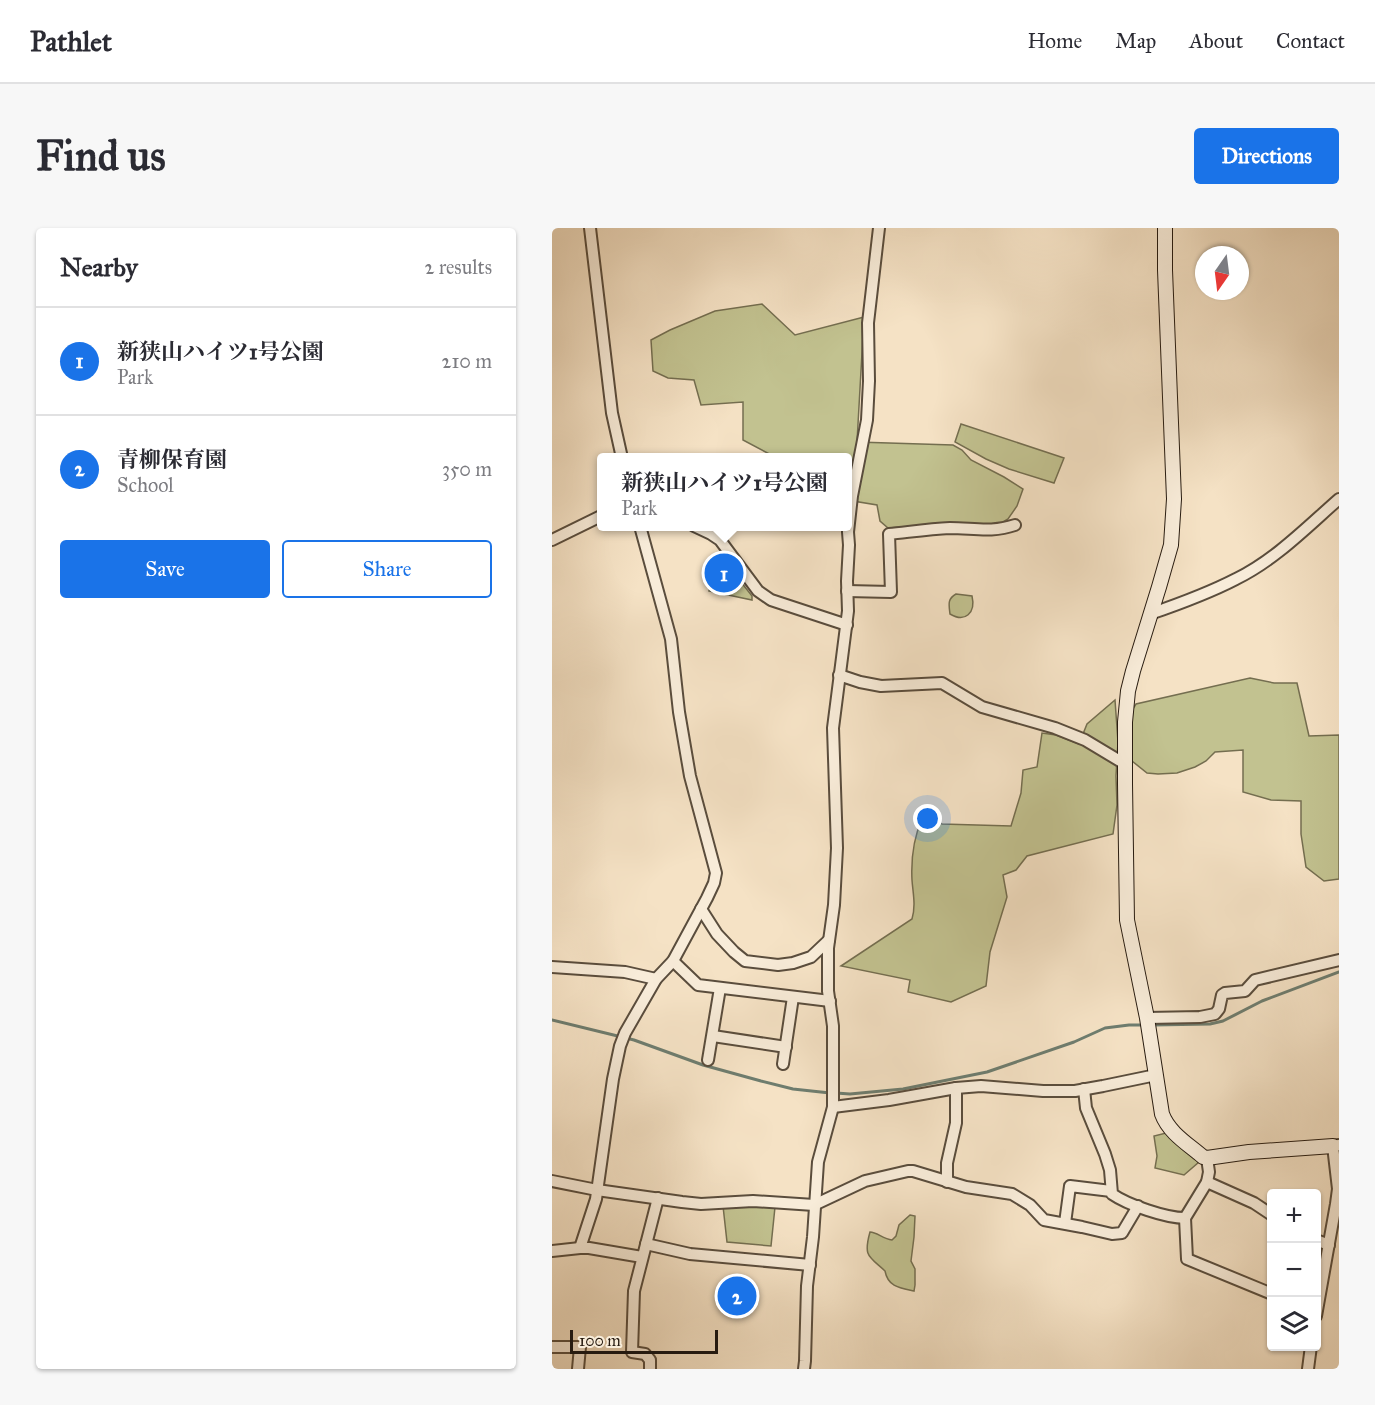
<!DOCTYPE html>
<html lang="en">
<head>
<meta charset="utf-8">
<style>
	:root { --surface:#fff; --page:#f7f7f7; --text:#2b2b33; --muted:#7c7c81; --line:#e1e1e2; --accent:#1a73e8 }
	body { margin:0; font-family:"IM FELL Great Primer","Noto Serif JP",serif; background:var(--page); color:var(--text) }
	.controls { position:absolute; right:18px; bottom:18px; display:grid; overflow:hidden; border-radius:6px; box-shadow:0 2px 4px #0004 }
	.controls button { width:54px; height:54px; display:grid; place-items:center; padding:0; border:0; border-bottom:2px solid var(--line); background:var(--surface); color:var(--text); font:30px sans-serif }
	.compass { position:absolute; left:643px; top:18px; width:54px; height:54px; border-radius:50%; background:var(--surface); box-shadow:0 2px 4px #0004; rotate:194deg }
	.scale { position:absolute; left:18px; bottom:15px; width:148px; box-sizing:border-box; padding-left:6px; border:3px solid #271b10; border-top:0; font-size:16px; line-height:21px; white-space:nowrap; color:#271b10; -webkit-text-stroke:4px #f8ecd9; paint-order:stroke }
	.you { position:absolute; left:376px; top:591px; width:21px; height:21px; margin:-15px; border:4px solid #fff; border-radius:50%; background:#1a73e8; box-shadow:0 0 0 9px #1a73e833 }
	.badge { display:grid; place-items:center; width:39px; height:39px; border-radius:50%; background:var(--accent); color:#fff; font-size:20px; font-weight:700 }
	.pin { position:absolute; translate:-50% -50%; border:3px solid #fff; box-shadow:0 2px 6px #0006 }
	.popup { position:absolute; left:45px; top:225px; width:255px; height:78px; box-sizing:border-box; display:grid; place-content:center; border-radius:6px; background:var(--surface); filter:drop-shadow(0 2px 4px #0005); font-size:20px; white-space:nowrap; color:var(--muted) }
	.popup b { font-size:22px; color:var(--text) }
	.popup::after { content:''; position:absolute; left:50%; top:100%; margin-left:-12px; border:12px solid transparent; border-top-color:var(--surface) }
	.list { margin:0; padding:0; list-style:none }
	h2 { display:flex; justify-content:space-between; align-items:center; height:78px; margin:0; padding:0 24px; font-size:26px }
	h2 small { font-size:20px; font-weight:400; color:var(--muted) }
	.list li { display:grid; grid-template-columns:39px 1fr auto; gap:18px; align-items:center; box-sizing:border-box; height:108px; padding:0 24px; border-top:2px solid var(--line) }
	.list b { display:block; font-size:22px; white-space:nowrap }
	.list p { margin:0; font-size:20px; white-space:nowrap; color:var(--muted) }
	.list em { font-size:20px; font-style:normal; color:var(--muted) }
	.actions { display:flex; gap:12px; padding:18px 24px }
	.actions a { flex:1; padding:14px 0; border:2px solid var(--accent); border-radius:6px; text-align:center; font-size:21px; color:var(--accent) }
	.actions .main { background:var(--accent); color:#fff }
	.icon { flex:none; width:33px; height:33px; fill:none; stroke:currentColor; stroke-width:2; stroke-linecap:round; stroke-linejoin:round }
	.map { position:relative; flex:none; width:787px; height:1141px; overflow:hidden; border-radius:6px }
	header { display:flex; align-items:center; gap:36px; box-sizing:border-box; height:84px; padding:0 30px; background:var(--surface); border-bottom:2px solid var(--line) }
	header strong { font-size:28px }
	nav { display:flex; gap:33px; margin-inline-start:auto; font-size:21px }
	.intro { display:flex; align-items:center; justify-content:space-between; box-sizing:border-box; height:144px; padding:0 36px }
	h1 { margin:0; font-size:42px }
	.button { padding:15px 27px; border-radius:6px; background:var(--accent); color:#fff; font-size:21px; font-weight:700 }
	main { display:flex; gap:36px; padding:0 36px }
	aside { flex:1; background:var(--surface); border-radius:6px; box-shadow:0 2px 4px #0004 }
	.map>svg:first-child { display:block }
</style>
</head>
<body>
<header>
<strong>Pathlet</strong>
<nav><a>Home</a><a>Map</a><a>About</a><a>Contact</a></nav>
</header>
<div class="intro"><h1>Find us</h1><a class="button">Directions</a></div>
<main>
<aside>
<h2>Nearby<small>2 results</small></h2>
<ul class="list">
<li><span class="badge">1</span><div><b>新狭山ハイツ1号公園</b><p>Park</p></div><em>210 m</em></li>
<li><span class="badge">2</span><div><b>青柳保育園</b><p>School</p></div><em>350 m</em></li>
</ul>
<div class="actions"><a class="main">Save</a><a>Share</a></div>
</aside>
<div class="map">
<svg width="787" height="1141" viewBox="0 0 787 1141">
	<rect width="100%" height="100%" fill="#f5e2c5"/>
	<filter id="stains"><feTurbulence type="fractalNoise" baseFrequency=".00333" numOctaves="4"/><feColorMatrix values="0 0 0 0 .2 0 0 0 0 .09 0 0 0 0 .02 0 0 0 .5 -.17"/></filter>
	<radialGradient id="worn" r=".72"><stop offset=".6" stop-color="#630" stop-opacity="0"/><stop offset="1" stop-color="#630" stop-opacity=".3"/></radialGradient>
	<g fill="#c2c290" stroke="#746e50" stroke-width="1.5">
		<polygon points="210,76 243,107 312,89 305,214 401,217 410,222 419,232 452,249 471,261 465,278 456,291 446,297 391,296 336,300 328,293 325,277 295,272 295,230 223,229 191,212 191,174 149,177 142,152 116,150 101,143 99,112 118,102 163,83"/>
		<polygon points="409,196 512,230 502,255 457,241 434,231 403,214"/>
		<polygon points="167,326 200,368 200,372 157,363"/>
		<path d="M404,366L420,368C424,385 413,395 398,386C397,377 395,371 404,366Z"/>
		<polygon points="698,450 722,455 745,455 757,508 787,507 787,651 772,653 754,639 749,606 749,573 719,572 691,564 691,522 663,524 654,533 643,539 625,545 606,546 595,545 580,533 577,487 584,476"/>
		<path d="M563,472L566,514L564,548L565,577L561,606L475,628L464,642L451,647L455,669L438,724L434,758L399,774L356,764L358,752L289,738L360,691C364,677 361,666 360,652C359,632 362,609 370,591L378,590L390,596L459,598L469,565L471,542L485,539L490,505L504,507L527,516L535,496Z"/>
		<polygon points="614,905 647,934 632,947 603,940 605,928 602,908"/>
		<polygon points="190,977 223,979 219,1018 175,1014 171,978"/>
		<path d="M358,987L363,988L362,1009L359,1033L363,1041V1057L362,1063C348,1060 336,1059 333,1043C317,1028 311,1029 318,1004C325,1004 331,1011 340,1012L344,1008L347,997Z"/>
	</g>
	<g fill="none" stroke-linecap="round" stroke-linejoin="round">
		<g stroke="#6e7d6f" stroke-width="3">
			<polyline points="0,792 82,812 151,837 209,853 241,861 278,865"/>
			<polyline points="601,797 658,796 671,793 710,773 787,744"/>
			<polyline points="284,865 298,866 351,861 435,844 522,814 553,800 577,797 591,797"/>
		</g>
		<g stroke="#5a4d3d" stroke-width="14">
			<g id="street">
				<polyline points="38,0 60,185 70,230"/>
				<polyline points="142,298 159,306 168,312 206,363 219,372 295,397"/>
				<polyline points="0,312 49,288"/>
				<path d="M295,363L339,364L337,306C357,304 377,301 398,300C421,300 440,305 463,297"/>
				<path d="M598,386C627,376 657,365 684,351C723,332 755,299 787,271"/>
				<polyline points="287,447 308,454 329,458 390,455 430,479 503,500 533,512 573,536"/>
				<polyline points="149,681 165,706 182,724 193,733 226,737 241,735 259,729 277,712"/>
				<polyline points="121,733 146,757 278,773"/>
				<polyline points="0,739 73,744 104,751"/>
				<polyline points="595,790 648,789 663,786 667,781 670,767 673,765 693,763 703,752 787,732"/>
				<polyline points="161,808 234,819"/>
				<polyline points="156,832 168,760"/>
				<polyline points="231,836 241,769"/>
				<path d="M532,861L534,880L553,926L558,942L560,966C576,977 614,990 633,990"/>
				<polyline points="281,879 337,872 404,860 429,858 491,863 523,863 551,858 604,847"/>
				<polyline points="655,930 657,944 655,954 633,990 635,1031 720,1066"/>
				<polyline points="0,953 45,962 130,974 149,976 201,973 262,977 313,953 356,943 361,943 414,959 460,966 478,977 492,992 530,999 560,1006 570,1005 586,978"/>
				<polyline points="395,954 395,935 404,895 404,860"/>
				<polyline points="655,954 702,975 720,987"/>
				<polyline points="513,995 518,958 559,963"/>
				<polyline points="764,1012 777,1017"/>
				<polyline points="94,1016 138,1026 258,1037"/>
				<polyline points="28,1020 44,971 61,851 68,818 73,805 104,751 121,733 155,670 162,655 164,645 138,548 127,484 119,411 88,298"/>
				<polyline points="0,1023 28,1020 37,1020 90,1029"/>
				<polyline points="764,1088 784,976 786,961 781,918 787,917"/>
				<polyline points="0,1119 28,1119 26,1141"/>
				<polyline points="98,1141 98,1132 93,1126 80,1124 82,1063 106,970"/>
				<polyline points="252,1141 253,1133 255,1058 261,1009 266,934 281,879 281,798 276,763 276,720 282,677 285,620 281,500 296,383 295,353 297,317 296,304 300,268 315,192 317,153 316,95 327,0"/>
				<polyline points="756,1141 759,1118"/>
			</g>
		</g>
		<g stroke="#271b10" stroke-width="16">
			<path id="secondary" d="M613,0V42L622,271L619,317L607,359L581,443L576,463L573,494V556L575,692L595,790L610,886C617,905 636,916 651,929L655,930L697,924L781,918"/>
		</g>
		<use href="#street" stroke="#f8ecd9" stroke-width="10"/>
		<use href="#secondary" stroke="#f8ecd9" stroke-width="14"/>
	</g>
	<rect width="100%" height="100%" filter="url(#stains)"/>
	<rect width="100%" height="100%" fill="url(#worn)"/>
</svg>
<div class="controls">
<button>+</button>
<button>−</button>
<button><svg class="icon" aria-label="layers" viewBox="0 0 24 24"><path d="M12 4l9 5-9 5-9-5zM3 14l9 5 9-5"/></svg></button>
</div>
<svg class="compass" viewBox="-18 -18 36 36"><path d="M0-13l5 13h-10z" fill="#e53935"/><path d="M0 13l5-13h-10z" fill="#7c7c81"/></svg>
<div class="scale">100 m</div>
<div class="you"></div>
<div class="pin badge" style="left:172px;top:345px">1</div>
<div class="popup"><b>新狭山ハイツ1号公園</b>Park</div>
<div class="pin badge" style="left:185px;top:1068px">2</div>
</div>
</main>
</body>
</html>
